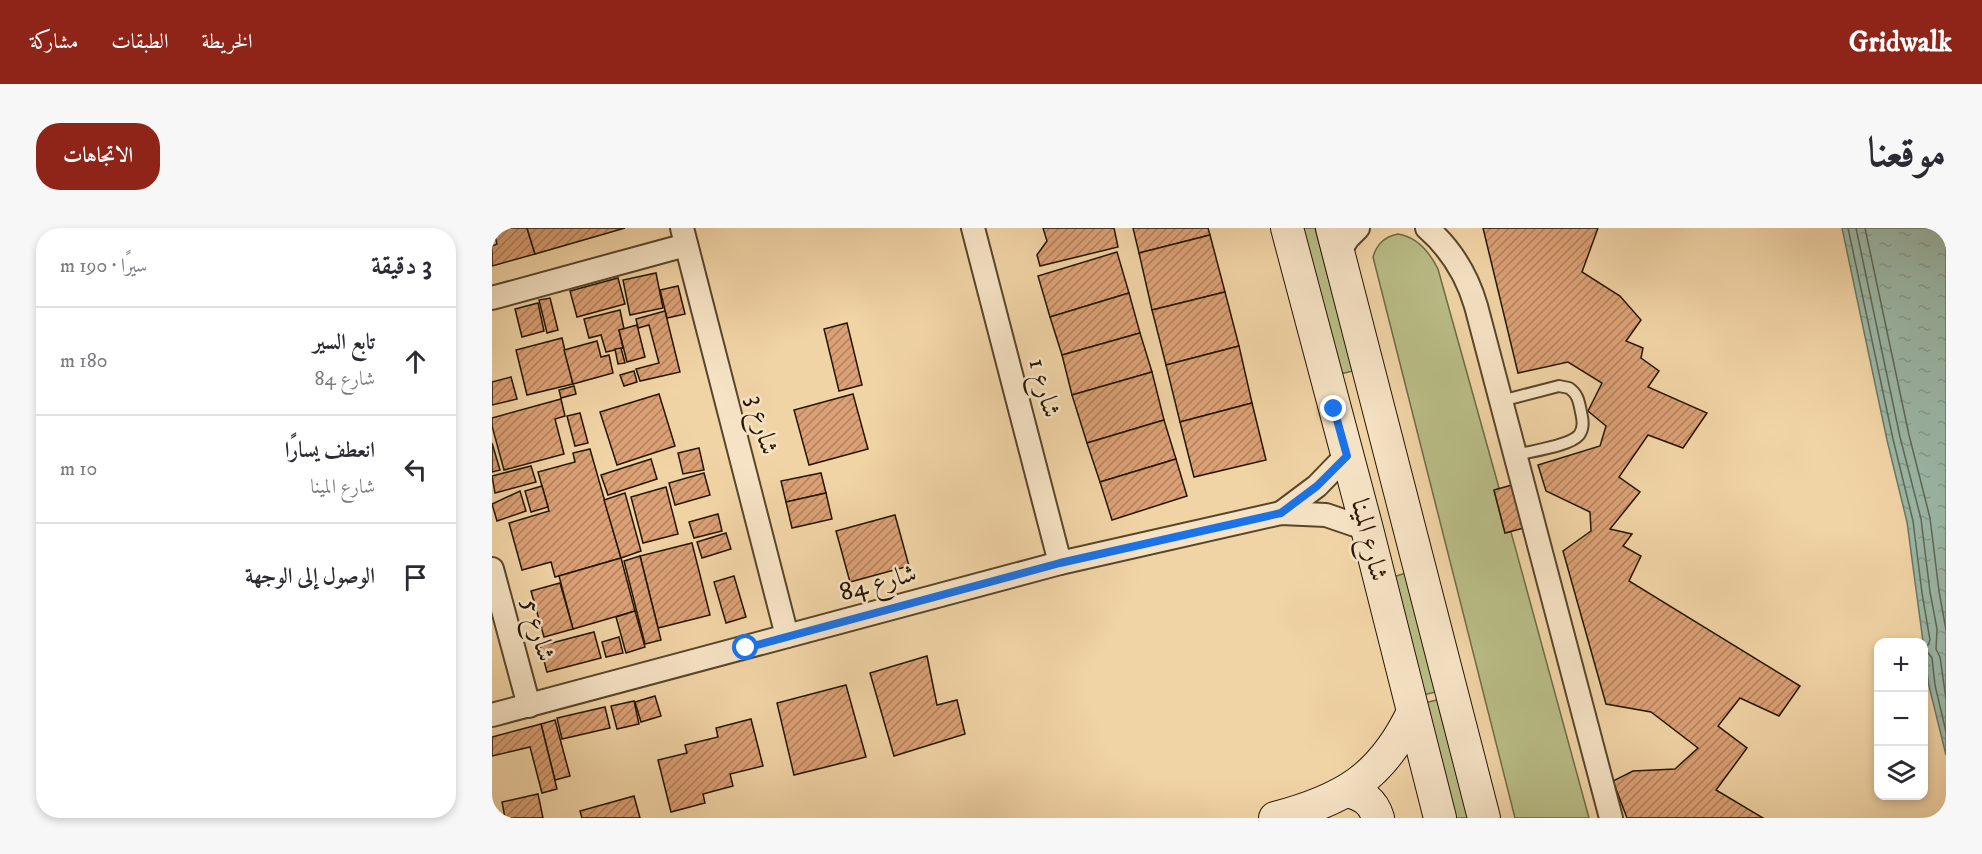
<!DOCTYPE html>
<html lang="ar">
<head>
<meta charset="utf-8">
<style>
	:root { --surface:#fff; --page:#f7f7f7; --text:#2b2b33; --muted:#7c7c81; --line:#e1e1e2; --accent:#8f2418 }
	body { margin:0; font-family:"IM FELL DW Pica",Amiri,serif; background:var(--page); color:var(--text); direction:rtl }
	.controls { position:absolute; right:18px; bottom:18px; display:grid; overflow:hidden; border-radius:12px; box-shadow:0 3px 9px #0003 }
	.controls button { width:54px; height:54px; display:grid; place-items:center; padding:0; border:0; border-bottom:2px solid var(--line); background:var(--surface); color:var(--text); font:30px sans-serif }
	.stop { position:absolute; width:18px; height:18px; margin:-14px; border:4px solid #1a73e8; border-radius:50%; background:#fff }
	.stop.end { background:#1a73e8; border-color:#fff; box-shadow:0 2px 6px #0008 }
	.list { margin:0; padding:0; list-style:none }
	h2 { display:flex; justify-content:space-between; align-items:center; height:78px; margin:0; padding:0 24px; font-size:26px }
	h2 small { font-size:20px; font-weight:400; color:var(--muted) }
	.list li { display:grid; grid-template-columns:39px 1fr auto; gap:18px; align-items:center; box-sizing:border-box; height:108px; padding:0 24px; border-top:2px solid var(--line) }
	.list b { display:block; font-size:22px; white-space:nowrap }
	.list p { margin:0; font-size:20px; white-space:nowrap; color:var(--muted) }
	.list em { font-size:20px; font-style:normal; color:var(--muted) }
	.icon { flex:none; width:33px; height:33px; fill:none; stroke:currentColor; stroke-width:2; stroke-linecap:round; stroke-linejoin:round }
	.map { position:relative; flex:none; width:1454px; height:590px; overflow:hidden; direction:ltr; border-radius:24px }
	header { display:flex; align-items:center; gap:36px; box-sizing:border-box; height:84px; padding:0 30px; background:var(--accent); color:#fff }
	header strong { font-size:28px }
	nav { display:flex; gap:33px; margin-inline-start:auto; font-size:21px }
	.intro { display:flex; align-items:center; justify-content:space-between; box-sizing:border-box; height:144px; padding:0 36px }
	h1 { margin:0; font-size:42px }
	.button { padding:15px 27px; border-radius:24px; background:var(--accent); color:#fff; font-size:21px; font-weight:700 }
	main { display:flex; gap:36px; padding:0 36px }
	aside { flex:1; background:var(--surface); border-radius:24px; box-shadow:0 3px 9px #0003 }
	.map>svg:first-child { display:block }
</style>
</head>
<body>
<header>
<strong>Gridwalk</strong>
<nav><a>الخريطة</a><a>الطبقات</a><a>مشاركة</a></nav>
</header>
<div class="intro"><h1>موقعنا</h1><a class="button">الاتجاهات</a></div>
<main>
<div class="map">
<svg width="1454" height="590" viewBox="0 0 1454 590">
	<defs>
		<pattern id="water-ripples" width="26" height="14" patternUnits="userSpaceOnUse" patternTransform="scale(1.5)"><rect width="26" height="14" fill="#9bb8a8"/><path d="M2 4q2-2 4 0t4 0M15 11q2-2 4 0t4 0" fill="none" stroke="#859d8f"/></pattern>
		<pattern id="building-hatch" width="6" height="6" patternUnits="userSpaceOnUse" patternTransform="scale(1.5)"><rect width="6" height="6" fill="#dba075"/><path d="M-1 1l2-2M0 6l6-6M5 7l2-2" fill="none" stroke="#b1815e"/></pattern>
	</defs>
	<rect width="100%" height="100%" fill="#f1d4a6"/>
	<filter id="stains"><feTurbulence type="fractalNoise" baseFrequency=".00333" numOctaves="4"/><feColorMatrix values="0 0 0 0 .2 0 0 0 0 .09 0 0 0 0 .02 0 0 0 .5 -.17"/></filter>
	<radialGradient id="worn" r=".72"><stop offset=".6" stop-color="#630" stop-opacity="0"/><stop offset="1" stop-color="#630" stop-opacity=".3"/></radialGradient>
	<g fill="#b9bd87" stroke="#6f6a44" stroke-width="1.5">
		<polygon points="810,0 823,0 861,143 848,146"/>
		<path d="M906,6C925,9 938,25 946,41L1007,260L1002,263L1013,305L1019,304L1097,590H1023L881,29C885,16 892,9 906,6Z"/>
		<polygon points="914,345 944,464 931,467 901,349"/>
		<polygon points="945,472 976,590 962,590 932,475"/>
	</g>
	<polygon fill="url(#water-ripples)" stroke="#6c7765" stroke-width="1.5" points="1350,0 1454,0 1454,527 1437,458 1415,294 1395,212"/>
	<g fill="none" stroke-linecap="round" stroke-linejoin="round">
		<g stroke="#606754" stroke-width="1.5">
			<polyline points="1356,0 1401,211 1421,293 1430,365 1438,412 1434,422 1440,430 1443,457 1454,504"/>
			<polyline points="1364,0 1408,209 1429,291 1438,364 1445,401 1444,421 1448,429 1454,471"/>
			<polyline points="1373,0 1417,207 1438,290 1447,363 1454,402"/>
		</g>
	</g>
	<g fill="url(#building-hatch)" stroke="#251601" stroke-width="1.5">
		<polygon points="1,0 35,0 43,26 0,38 0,18 5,16"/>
		<polygon points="35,0 133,0 43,26"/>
		<polygon points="551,0 622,0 626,19 548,38 545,27 555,13"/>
		<polygon points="641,0 716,0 718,7 647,25"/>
		<polygon points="991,0 1106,0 1090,44 1128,68 1149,92 1134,113 1151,120 1149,130 1167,143 1156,159 1215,185 1191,220 1156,207 1127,249 1148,264 1118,301 1140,306 1131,318 1149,328 1137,353 1308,458 1287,488 1248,470 1226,498 1255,520 1224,562 1271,590 1135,590 1121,553 1141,543 1183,541 1206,520 1159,484 1114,476 1071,323 1099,303 1098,284 1054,263 1046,237 1108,218 1114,198 1096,183 1110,155 1076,134 1026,145"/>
		<polygon points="718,7 733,64 660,82 647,25"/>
		<polygon points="625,24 637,65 558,89 546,48"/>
		<polygon points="164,45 171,80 138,87 131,52"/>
		<polygon points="126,50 133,76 85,89 78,63"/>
		<polygon points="186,58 193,86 175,90 168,62"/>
		<polygon points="733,64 747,118 674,137 660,82"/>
		<polygon points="637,65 648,105 570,127 558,89"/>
		<polygon points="58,70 66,102 55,105 47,72"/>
		<polygon points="46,75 52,103 30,109 23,81"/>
		<polygon points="128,82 132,101 127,102 131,120 114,124 109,107 97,110 92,91"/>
		<polygon points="173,83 188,144 148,153 144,141 167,135 157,97 146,100 144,91"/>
		<polygon points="355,95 370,157 347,163 332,101"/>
		<polygon points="145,97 153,129 135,134 127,102"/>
		<polygon points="648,105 660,144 580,167 570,127"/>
		<polygon points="70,110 81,156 35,167 24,122"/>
		<polygon points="105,113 109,129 117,127 121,145 81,156 72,122"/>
		<polygon points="747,118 760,175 688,194 674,137"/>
		<polygon points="129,120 133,135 126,136 123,121"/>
		<polygon points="142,143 145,154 132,158 128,147"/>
		<polygon points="660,144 672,192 595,215 580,167"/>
		<polygon points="19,149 25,171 0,177 0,154"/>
		<polygon points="82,158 84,166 69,170 67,162"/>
		<polygon points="167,166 183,218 125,237 108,184"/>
		<polygon points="361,166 376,221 317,237 302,182"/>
		<polygon points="69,171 73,188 63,191 72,226 12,242 0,198 0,190"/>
		<polygon points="760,175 774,232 702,249 688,194"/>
		<polygon points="88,185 96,215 83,218 75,188"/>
		<polygon points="672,192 684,231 608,254 595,215"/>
		<polygon points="0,215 8,242 0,244"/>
		<polygon points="207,220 212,242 191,246 186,225"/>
		<polygon points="98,221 129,330 63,349 59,334 30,342 17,295 57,283 46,244 83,234 81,225"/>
		<polygon points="159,231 165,251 116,267 109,247"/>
		<polygon points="684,231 695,268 620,292 608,254"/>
		<polygon points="39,238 44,254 3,265 0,248"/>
		<polygon points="212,245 218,267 183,277 177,255"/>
		<polygon points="329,245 334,265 294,274 289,253"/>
		<polygon points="1020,257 1032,300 1013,305 1002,262"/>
		<polygon points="50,258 56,279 39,284 33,263"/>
		<polygon points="174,259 186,306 151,315 139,269"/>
		<polygon points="28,263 34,283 5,293 0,276"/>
		<polygon points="133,265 149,323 129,330 112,272"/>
		<polygon points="334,265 340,291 300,300 294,274"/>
		<polygon points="226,286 230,303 202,310 197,294"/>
		<polygon points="403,287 417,338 358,354 344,303"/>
		<polygon points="234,305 239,321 210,330 205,314"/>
		<polygon points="200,315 218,387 166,400 148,328"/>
		<polygon points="148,328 169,412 153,416 132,333"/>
		<polygon points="129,330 143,383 81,401 67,348"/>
		<polygon points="242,348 254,389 234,395 222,354"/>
		<polygon points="68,355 81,401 52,409 39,363"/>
		<polygon points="143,383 153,419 134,425 124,389"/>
		<polygon points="102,404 109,430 55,444 48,418"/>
		<polygon points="127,409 131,425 114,429 110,414"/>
		<polygon points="435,428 445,477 465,472 473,506 402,528 378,445"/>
		<polygon points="354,457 374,529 302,547 285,475"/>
		<polygon points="163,468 169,488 149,494 143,474"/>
		<polygon points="142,473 147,496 125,501 119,478"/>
		<polygon points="113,479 118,500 70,511 65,490"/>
		<polygon points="259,491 271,538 238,546 241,558 211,566 213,575 179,584 166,532 195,525 193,517 226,509 224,500"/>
		<polygon points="63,492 78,548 63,552 49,496"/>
		<polygon points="49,496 65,561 50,565 38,519 0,528 0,509"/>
		<polygon points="46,566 51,590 13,590 10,574"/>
		<polygon points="142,568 148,590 90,590 88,583"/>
	</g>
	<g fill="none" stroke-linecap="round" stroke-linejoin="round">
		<g stroke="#58462a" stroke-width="14">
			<path id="service" d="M1009,173L1067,158L1077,160C1086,166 1087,174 1089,184C1091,193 1092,200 1087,207C1078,218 1039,223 1024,227"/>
		</g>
		<g stroke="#58462a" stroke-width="26">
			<g id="minor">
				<polyline points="190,0 295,408"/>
				<polyline points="481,0 568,335"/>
				<path d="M935,0C959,21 975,47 984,78L1119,590"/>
				<polyline points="847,24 856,10 866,0"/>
				<polyline points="0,70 194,17"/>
				<polyline points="789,285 825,258 854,228"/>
				<polyline points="0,341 37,478"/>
				<polyline points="0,487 568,335 789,285 834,287 875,301"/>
			</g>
		</g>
		<g stroke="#251601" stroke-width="34">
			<g id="secondary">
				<polyline points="795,0 875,301 948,590"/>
				<polyline points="840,0 992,590"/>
				<path d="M855,563C871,567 881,573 886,590"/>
				<path d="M783,590C851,572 889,550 920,486"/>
			</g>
		</g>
		<use href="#service" stroke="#f6e3c5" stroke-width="10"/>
		<use href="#minor" stroke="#f6e3c5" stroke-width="22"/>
		<use href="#secondary" stroke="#f6e3c5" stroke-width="32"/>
	</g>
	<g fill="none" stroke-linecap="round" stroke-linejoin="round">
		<polyline stroke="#1a73e8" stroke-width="8" points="254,420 568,335 789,285 825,258 855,228 842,181"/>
	</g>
	<g text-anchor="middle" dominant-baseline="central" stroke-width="5" stroke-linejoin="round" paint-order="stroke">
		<g font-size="26" fill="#251601" stroke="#f6e3c5">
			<text transform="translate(552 160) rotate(75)">شارع 1</text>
			<text transform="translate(270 197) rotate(76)">شارع 3</text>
			<text transform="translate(877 312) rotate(76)">شارع المينا</text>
			<text transform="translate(386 355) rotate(-15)">شارع 84</text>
			<text transform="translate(46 402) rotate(75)">شارع 5</text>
		</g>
	</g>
	<rect width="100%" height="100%" filter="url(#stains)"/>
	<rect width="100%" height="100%" fill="url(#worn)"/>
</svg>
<div class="controls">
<button>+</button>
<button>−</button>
<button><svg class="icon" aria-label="layers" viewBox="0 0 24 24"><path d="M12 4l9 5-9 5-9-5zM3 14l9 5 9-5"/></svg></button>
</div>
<div class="stop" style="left:254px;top:420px"></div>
<div class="stop end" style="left:842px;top:181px"></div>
</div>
<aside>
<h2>3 دقيقة<small>سيرًا · 190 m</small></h2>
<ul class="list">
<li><svg class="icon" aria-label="ahead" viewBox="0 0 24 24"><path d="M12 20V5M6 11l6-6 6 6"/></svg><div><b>تابع السير</b><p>شارع 84</p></div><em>180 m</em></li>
<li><svg class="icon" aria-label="left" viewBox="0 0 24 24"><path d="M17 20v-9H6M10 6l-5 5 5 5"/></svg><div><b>انعطف يسارًا</b><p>شارع المينا</p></div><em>10 m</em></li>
<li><svg class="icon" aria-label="arrive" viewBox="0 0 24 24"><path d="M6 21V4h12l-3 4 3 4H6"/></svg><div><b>الوصول إلى الوجهة</b></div></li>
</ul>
</aside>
</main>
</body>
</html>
